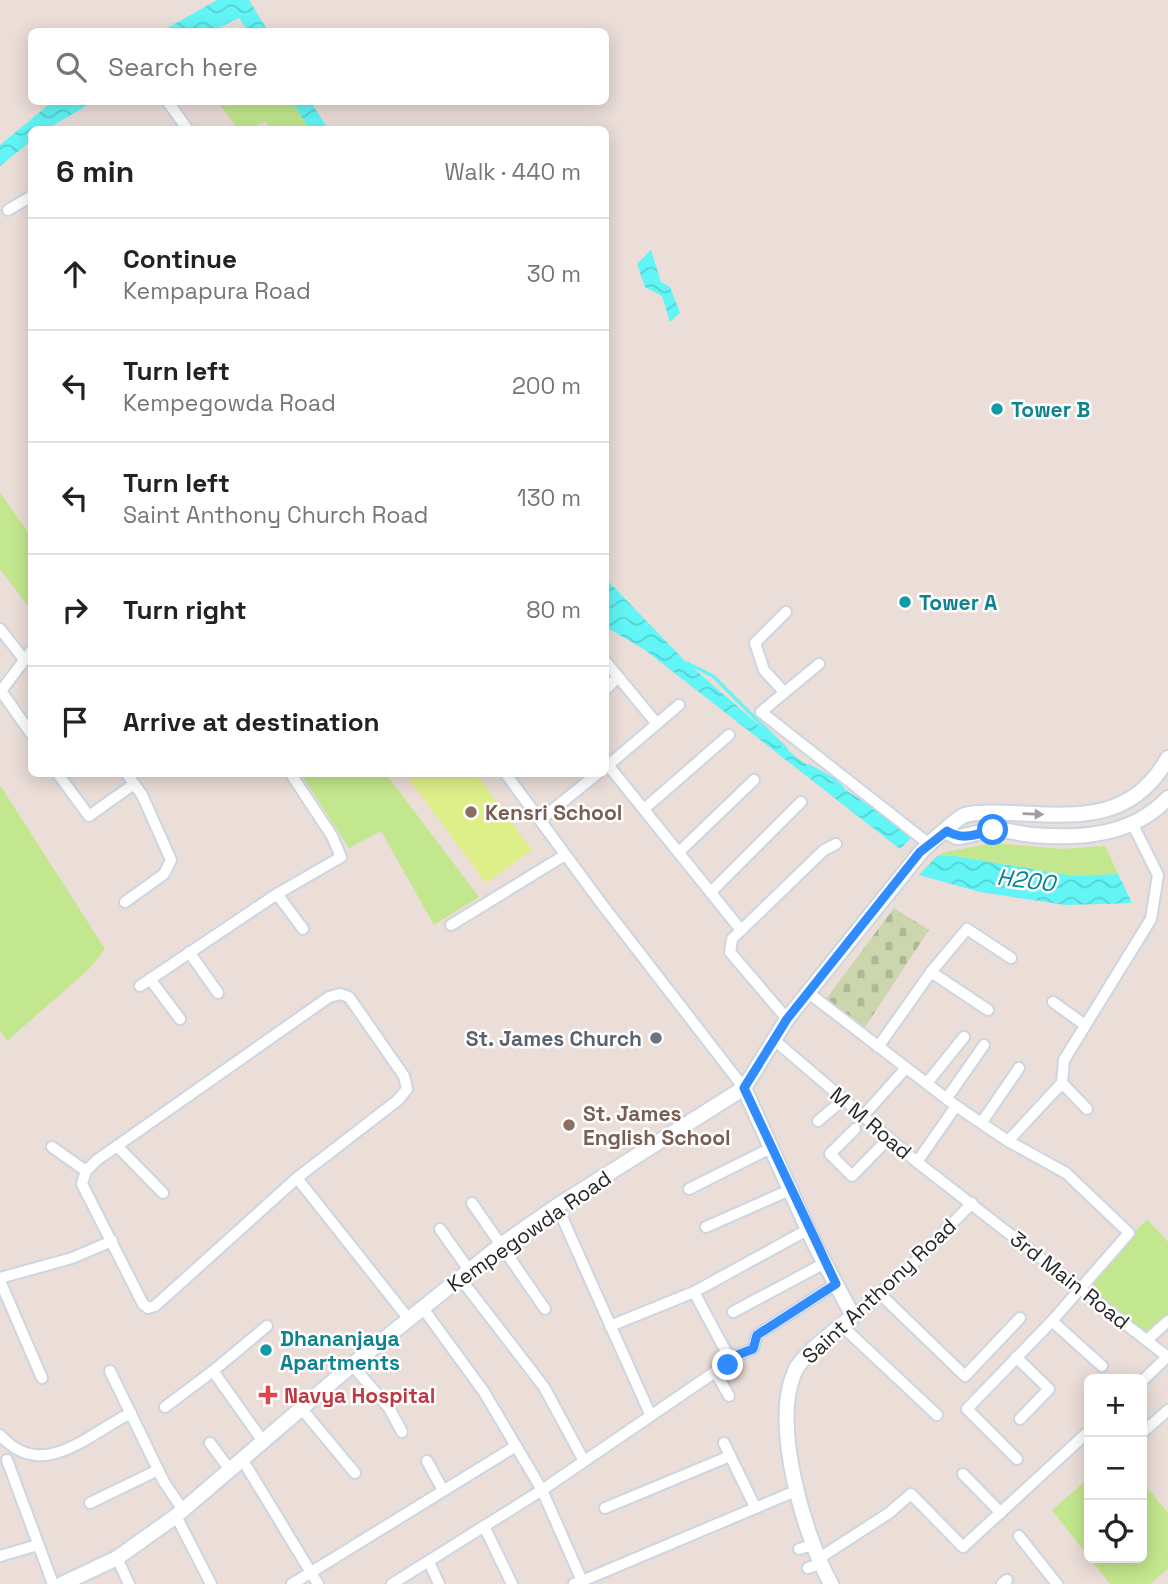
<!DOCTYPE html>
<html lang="en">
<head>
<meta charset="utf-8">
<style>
	:root { --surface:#fff; --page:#f2f2f2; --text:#222; --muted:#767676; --line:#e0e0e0 }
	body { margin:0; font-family:"Space Grotesk",sans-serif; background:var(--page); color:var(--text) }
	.controls { position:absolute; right:21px; bottom:21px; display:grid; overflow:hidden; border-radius:10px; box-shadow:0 4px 18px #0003 }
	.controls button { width:63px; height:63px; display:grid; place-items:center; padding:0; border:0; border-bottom:2px solid var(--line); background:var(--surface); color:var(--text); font:35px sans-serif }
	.stop { position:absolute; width:21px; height:21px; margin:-16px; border:5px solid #308bff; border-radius:50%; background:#fff }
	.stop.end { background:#308bff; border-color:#fff; box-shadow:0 2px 7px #0008 }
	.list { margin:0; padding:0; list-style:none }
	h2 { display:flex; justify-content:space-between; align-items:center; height:91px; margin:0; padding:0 28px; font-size:30px }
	h2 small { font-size:23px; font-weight:400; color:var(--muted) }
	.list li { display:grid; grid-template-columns:46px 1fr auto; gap:21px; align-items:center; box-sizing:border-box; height:112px; padding:0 28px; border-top:2px solid var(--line) }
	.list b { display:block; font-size:26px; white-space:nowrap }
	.list p { margin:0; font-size:23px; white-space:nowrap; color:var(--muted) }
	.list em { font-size:23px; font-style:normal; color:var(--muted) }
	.icon { flex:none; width:38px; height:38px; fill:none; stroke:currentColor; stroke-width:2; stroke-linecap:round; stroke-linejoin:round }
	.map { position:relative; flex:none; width:1168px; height:1584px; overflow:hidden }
	.search { position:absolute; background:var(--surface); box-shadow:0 4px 18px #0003; left:28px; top:28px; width:581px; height:77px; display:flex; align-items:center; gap:18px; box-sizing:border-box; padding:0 24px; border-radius:10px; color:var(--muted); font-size:26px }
	.panel { position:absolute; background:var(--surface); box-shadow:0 4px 18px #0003; left:28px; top:126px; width:581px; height:651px; border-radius:10px }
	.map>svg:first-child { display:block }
</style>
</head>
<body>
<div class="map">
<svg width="1168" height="1584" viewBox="0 0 1168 1584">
	<defs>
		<pattern id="cemetery-stones" width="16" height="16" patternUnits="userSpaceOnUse" patternTransform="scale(1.75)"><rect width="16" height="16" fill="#ccd6ad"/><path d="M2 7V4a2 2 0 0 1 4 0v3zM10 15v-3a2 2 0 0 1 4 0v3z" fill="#afb895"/></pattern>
		<pattern id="water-waves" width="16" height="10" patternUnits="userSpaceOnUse" patternTransform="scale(1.75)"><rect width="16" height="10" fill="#61f5f6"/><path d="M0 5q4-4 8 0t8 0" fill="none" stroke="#54d2d3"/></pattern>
	</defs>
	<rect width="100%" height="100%" fill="#ebddd7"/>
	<g fill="#c3e78e">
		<polygon points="218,102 292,102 310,129 271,129 265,121 250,129 238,129"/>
		<polygon points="0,492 31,537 31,610 0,569"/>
		<polygon points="301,774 386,774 479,897 434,925 381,831 349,848"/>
		<polygon points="0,785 105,949 89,969 7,1041 0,1030"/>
		<polygon points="994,843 1061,849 1105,846 1118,874 1073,876 955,856 937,856 945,852"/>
		<polygon points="1147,1219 1168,1242 1168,1316 1147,1336 1085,1285"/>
		<polygon points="1089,1478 1089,1558 1142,1558 1142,1481 1168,1513 1168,1569 1150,1584 1110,1584 1052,1510"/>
	</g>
	<polygon fill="url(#cemetery-stones)" points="894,908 929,930 865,1027 826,999"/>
	<polygon fill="#deef89" points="405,774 476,774 532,850 486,883"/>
	<g fill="url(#water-waves)">
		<polygon points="217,0 249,0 268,31 248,31 239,18 212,31 162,31"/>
		<polygon points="52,102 93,102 47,129 32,130 31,141 0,166 0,145"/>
		<polygon points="292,102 311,102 328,129 310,129"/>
		<polygon points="651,250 661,282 670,287 680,313 670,322 662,296 645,287 637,264"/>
		<polygon points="606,579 684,660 797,758 914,835 900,849 645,650 606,627"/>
		<polygon points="937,856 955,856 1073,876 1118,874 1132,903 1066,905 980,892 919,875"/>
	</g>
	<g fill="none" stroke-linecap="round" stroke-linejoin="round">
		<g stroke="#61f5f6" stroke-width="3.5">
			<polyline points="687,663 713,676 786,749"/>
			<polyline points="809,766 833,779 843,789"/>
		</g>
		<g stroke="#ccd6e2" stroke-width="14">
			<g id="minor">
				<polyline points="168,102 188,130"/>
				<polyline points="8,210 32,196"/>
				<polyline points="0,629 23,658"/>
				<polyline points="32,650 1,691 32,735"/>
				<polyline points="606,662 657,724"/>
				<polyline points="819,664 761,712 929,844"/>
				<polyline points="606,689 618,677"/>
				<polyline points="784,692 764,670 755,643 786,612"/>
				<polyline points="608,765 741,930"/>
				<polyline points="606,767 679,705"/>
				<polyline points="58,774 89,816 134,784"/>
				<polyline points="506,774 601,903 744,1088"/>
				<polyline points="644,809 729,735"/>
				<polyline points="540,820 597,774"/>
				<polyline points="679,852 754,780"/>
				<polyline points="711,892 801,802"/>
				<polyline points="277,894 303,929"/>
				<polyline points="125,902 164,874 171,860 142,795 127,774"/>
				<polyline points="451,925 565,855"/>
				<polyline points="189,952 218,993"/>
				<polyline points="931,972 967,929 1011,958"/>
				<polyline points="150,979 180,1019"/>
				<polyline points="140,986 277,894 341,857 332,836 291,774"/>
				<polygon points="340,994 349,997 404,1076 407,1089 398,1100 297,1178 155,1306 148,1308 143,1304 82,1184 86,1171 97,1160 329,997"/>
				<polyline points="810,994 956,1106 1008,1141 1066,1173 1129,1233 1052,1321 967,1409 1017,1459"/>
				<polyline points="1053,1002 1085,1025"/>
				<polyline points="787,1019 730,952 732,939 824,850 836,844"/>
				<polyline points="773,1039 917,1162 1168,1357"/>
				<polyline points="878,1047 931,972 988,1010"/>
				<polyline points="927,1083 964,1037"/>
				<polyline points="1062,1083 1087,1109"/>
				<polyline points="947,1098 984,1045"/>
				<polyline points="863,1116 906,1068"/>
				<polyline points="818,1121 844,1099"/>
				<polyline points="982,1122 1019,1068"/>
				<polyline points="855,1129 830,1154 852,1176 889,1138"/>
				<polyline points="1008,1141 1062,1083 1064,1060 1151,919 1158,875 1132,823"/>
				<polyline points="117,1146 163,1193"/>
				<polyline points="52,1147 86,1171"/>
				<polyline points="917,1162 956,1106"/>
				<polyline points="297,1178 408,1318"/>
				<polyline points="689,1189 773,1147"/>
				<polyline points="472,1203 545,1309"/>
				<polyline points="557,1206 650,1414"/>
				<polyline points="706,1227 792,1189"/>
				<polyline points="440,1229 469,1270"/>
				<polyline points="0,1278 72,1258 112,1241"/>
				<polyline points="460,1278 544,1387 584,1461"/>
				<polyline points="0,1281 42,1378"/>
				<polyline points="694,1292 809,1229"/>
				<polyline points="879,1293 965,1376 1020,1318"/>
				<polyline points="422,1307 484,1392 542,1490 582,1581 574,1584"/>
				<polyline points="733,1312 825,1263"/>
				<polyline points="853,1316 914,1263 972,1203"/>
				<polyline points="1052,1321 1102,1366"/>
				<polyline points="841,1325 937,1415"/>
				<polyline points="1147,1340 1168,1321"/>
				<polyline points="732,1357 753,1349 757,1335 836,1284"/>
				<polyline points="1016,1357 1049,1389 1020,1419"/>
				<polyline points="352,1365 389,1408 402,1432"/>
				<polyline points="110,1371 164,1482 183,1510"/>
				<polyline points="716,1373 729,1396"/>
				<polyline points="1142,1381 1168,1356"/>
				<polyline points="165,1407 213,1371"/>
				<polyline points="301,1408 355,1473"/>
				<polyline points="1142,1433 1168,1410"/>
				<path d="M0,1435C43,1483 89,1433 131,1413"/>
				<polyline points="262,1440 213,1371 267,1326"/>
				<polyline points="210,1443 230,1470"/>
				<polyline points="724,1443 755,1507"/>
				<polyline points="242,1459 318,1584"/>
				<polyline points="7,1460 53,1584"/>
				<polyline points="427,1461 443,1490"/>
				<polyline points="963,1474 1001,1513"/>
				<polyline points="90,1503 158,1470"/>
				<polyline points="605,1508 730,1456"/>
				<polyline points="176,1516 211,1584"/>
				<polyline points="484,1526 512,1584"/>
				<polyline points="1019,1536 1057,1584"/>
				<polyline points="799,1549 813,1545"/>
				<polyline points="0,1556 38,1545"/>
				<polyline points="117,1558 129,1584"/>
				<polyline points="818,1559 889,1513 911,1494 963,1547 1089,1431"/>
				<polyline points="429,1562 439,1584"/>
				<polyline points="808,1568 820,1564"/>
				<polyline points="582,1581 798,1490"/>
				<polyline points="292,1584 516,1446"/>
				<polyline points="392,1584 542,1490 731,1361 694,1292 610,1326"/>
				<polyline points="1002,1584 1007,1580"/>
			</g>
		</g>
		<g stroke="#ccd6e2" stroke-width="18">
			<g id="tertiary">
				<path d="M947,832L957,837C969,837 981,830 994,830C1006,829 1019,834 1032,835C1081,839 1132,836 1168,798"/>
				<path d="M744,1088L815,1245L853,1316C838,1328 802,1355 795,1371C771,1424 804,1535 831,1584"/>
				<path d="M62,1584L117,1558L176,1516L352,1365L501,1245L557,1206L744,1088L787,1019L921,852C928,845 958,817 965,815C979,811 999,813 1013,813C1078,816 1132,822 1168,758"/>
			</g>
		</g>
		<use href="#minor" stroke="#fff" stroke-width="10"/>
		<use href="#tertiary" stroke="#fff" stroke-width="14"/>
	</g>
	<defs><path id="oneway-solid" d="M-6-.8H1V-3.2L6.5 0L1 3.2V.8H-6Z" transform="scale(1.75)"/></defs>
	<use fill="#9e9e9e" href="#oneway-solid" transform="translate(1033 814) rotate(2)"/>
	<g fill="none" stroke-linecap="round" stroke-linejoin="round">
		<path stroke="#308bff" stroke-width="9" d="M728,1365L732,1357L753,1349L757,1335L836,1284L744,1088L787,1019L920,852L947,831C963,841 977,834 993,830"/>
	</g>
	<g fill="#0f9aa8" stroke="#fff" stroke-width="2.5">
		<circle cx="997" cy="409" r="7"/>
		<circle cx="905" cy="602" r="7"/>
		<circle cx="266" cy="1350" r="7"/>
	</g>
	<g fill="#8d6e63" stroke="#fff" stroke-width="2.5">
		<circle cx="471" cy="812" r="7"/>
		<circle cx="569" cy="1125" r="7"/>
	</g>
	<circle fill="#6b7280" stroke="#fff" stroke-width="2.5" cx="656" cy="1038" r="7"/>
	<path fill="#e0444e" stroke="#fff" stroke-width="2.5" d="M264.5 1384.5h7v7h7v7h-7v7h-7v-7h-7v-7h7z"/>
	<g text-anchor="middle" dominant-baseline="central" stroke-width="5" stroke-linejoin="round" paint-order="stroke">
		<g font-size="21" font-weight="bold" fill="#0d838f" stroke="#fff" text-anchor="start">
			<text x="1011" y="409">Tower B</text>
			<text x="919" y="602">Tower A</text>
			<text x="280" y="1338">Dhananjaya<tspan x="280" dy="24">Apartments</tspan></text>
		</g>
		<g font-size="21" font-weight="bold" fill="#785e54" stroke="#fff" text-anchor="start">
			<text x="485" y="812">Kensri School</text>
			<text x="583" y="1113">St. James<tspan x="583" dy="24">English School</tspan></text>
		</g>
		<g font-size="21" font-weight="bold" fill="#5b616d" stroke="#fff" text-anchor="end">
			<text x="642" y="1038">St. James Church</text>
		</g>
		<g font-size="21" fill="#272727" stroke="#fff">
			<text transform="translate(871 1123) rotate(40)">M M Road</text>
			<text transform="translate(529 1231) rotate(-35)">Kempegowda Road</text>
			<text transform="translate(1070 1280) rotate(38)">3rd Main Road</text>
			<text transform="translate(879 1291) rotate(-43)">Saint Anthony Road</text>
		</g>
		<g font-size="21" font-weight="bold" fill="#be3a42" stroke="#fff" text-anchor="start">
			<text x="284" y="1395">Navya Hospital</text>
		</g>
		<g font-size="23" font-style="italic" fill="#058390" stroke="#fff">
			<text transform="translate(1026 880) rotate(7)">H200</text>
		</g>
	</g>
</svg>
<div class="controls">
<button>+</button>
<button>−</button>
<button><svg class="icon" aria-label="locate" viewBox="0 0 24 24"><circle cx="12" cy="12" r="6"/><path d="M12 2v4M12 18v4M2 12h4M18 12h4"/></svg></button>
</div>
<div class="stop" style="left:993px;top:830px"></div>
<div class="stop end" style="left:728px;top:1365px"></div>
<div class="search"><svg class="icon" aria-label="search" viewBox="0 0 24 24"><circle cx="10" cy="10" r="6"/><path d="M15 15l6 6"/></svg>Search here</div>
<section class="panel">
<h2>6 min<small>Walk · 440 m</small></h2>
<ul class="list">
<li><svg class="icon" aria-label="ahead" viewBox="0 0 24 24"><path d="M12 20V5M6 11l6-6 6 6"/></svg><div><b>Continue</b><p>Kempapura Road</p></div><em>30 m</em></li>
<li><svg class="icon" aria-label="left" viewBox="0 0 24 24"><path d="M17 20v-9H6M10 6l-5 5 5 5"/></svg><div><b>Turn left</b><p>Kempegowda Road</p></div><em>200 m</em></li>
<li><svg class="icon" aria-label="left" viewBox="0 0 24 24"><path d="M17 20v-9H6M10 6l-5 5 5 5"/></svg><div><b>Turn left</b><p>Saint Anthony Church Road</p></div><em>130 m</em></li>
<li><svg class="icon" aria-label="right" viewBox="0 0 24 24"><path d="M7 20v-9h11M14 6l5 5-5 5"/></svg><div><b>Turn right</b></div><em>80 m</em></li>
<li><svg class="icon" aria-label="arrive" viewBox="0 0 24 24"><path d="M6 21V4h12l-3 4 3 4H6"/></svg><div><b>Arrive at destination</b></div></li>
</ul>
</section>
</div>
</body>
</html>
